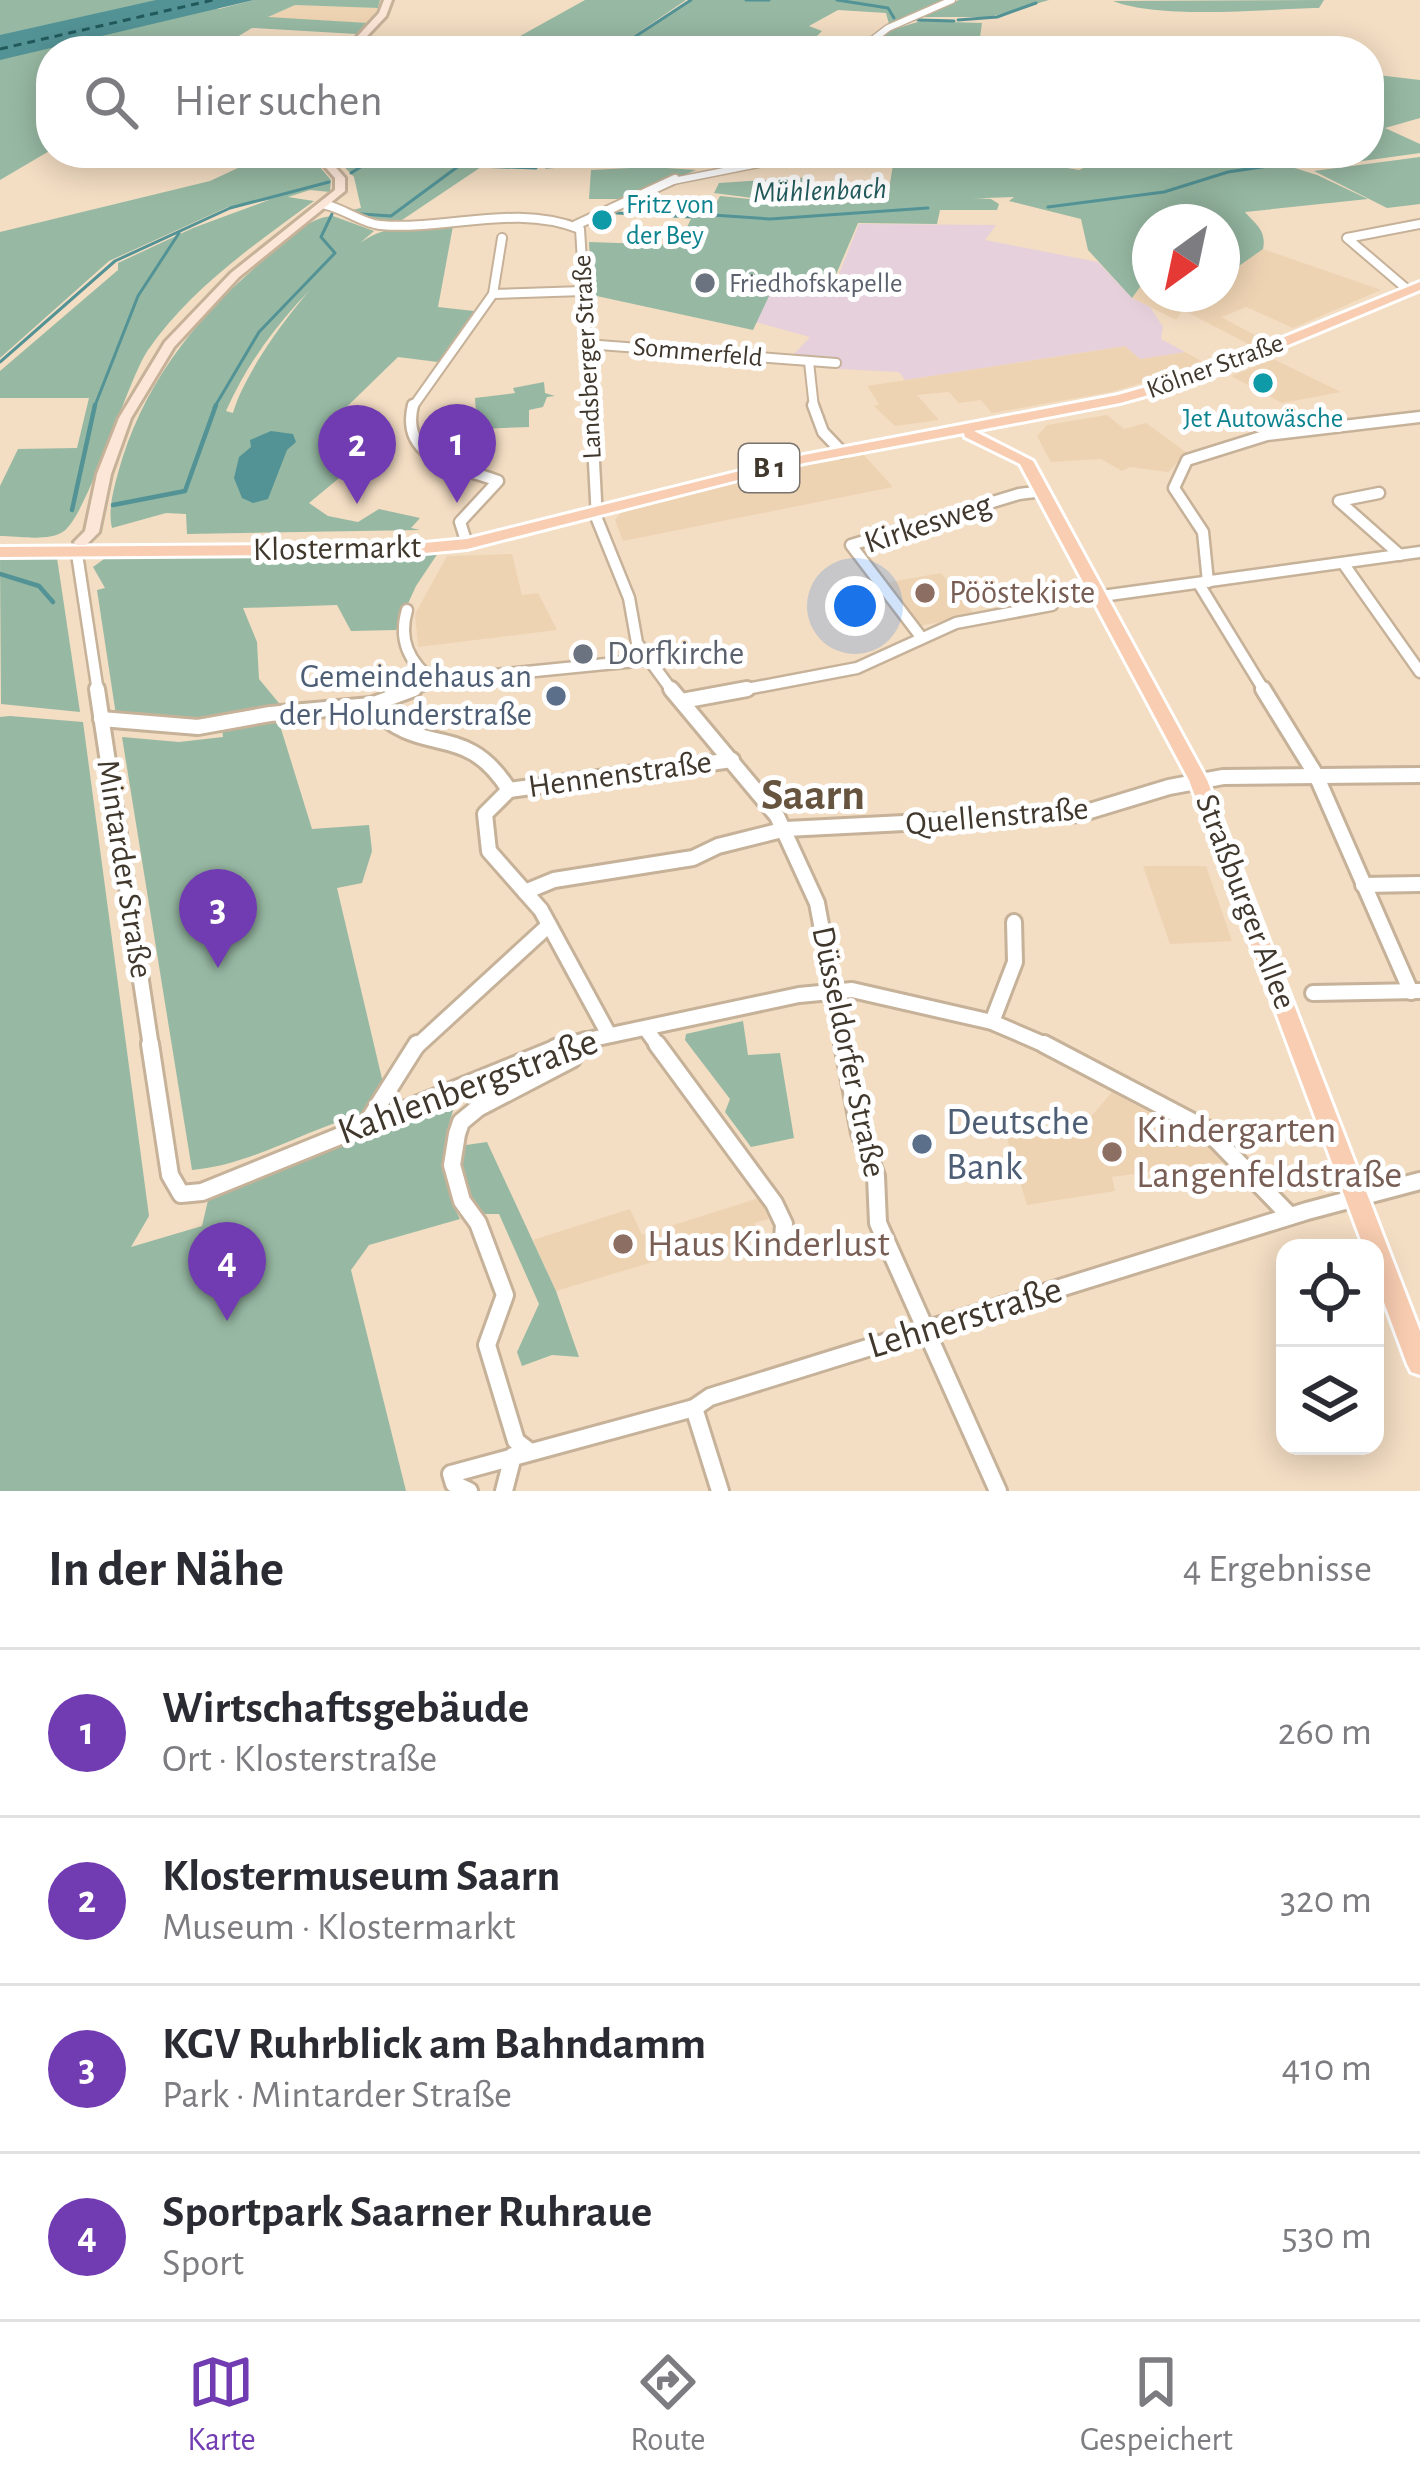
<!DOCTYPE html>
<html lang="de">
<head>
<meta charset="utf-8">
<style>
	:root { --surface:#fff; --page:#f7f7f7; --text:#2b2b33; --muted:#7c7c81; --line:#e1e1e2; --accent:#713bb2 }
	body { margin:0; font-family:"Alegreya Sans",sans-serif; background:var(--page); color:var(--text) }
	.controls { position:absolute; right:36px; bottom:36px; display:grid; overflow:hidden; border-radius:24px; box-shadow:0 6px 30px #0003 }
	.controls button { width:108px; height:108px; display:grid; place-items:center; padding:0; border:0; border-bottom:3px solid var(--line); background:var(--surface); color:var(--text); font:60px sans-serif }
	.compass { position:absolute; left:1132px; top:204px; width:108px; height:108px; border-radius:50%; background:var(--surface); box-shadow:0 6px 30px #0003; rotate:213deg }
	.you { position:absolute; left:855px; top:606px; width:42px; height:42px; margin:-30px; border:9px solid #fff; border-radius:50%; background:#1a73e8; box-shadow:0 0 0 18px #1a73e833 }
	.badge { display:grid; place-items:center; width:78px; height:78px; border-radius:50%; background:var(--accent); color:#fff; font-size:39px; font-weight:700 }
	.pin { position:absolute; translate:-50% -99px; filter:drop-shadow(0 3px 6px #0008) }
	.pin::after { content:''; position:absolute; top:63px; width:42px; height:36px; background:inherit; clip-path:polygon(0 0,100% 0,50% 100%) }
	.list { margin:0; padding:0; list-style:none }
	h2 { display:flex; justify-content:space-between; align-items:center; height:156px; margin:0; padding:0 48px; font-size:51px }
	h2 small { font-size:39px; font-weight:400; color:var(--muted) }
	.list li { display:grid; grid-template-columns:78px 1fr auto; gap:36px; align-items:center; box-sizing:border-box; height:168px; padding:0 48px; border-top:3px solid var(--line) }
	.list b { display:block; font-size:45px; white-space:nowrap }
	.list p { margin:0; font-size:39px; white-space:nowrap; color:var(--muted) }
	.list em { font-size:39px; font-style:normal; color:var(--muted) }
	.icon { flex:none; width:66px; height:66px; fill:none; stroke:currentColor; stroke-width:2; stroke-linecap:round; stroke-linejoin:round }
	.map { position:relative; flex:none; width:1420px; height:1491px; overflow:hidden }
	.search { position:absolute; background:var(--surface); box-shadow:0 6px 30px #0003; left:36px; right:36px; top:36px; height:132px; display:flex; align-items:center; gap:30px; box-sizing:border-box; padding:0 42px; border-radius:48px; color:var(--muted); font-size:45px }
	.sheet { height:828px; background:var(--surface) }
	nav { display:flex; justify-content:space-around; align-items:center; box-sizing:border-box; height:168px; border-top:3px solid var(--line); background:var(--surface); font-size:33px; color:var(--muted) }
	nav a { display:grid; justify-items:center; gap:6px }
	nav .on { color:var(--accent) }
	.map>svg:first-child { display:block }
</style>
</head>
<body>
<div class="map">
<svg width="1420" height="1491" viewBox="0 0 1420 1491">
	<rect width="100%" height="100%" fill="#f3ddc3"/>
	<g fill="#eed3b3">
		<polygon points="295,5 378,8 368,23 266,18"/>
		<polygon points="1263,249 1381,290 1293,328 1246,307 1221,317 1264,340 1252,346 1183,310 1176,320 1132,298 1145,280 1150,282 1150,294 1172,294 1188,302 1200,294 1222,294 1222,278"/>
		<polygon points="1125,346 1140,359 1185,352 1207,364 1111,392 992,413 981,400 959,403 949,392 917,395 939,420 895,426 874,406 879,404 867,386"/>
		<polygon points="1273,359 1341,392 1282,403 1231,376"/>
		<polygon points="1107,415 1124,429 1146,423 1187,453 1168,472 1130,467 1122,471 1101,459 1051,462 1037,436 1047,425"/>
		<polygon points="862,453 893,487 623,541 615,520 621,513 752,477"/>
		<polygon points="512,554 522,595 538,593 557,630 418,647 415,614 447,556"/>
		<polygon points="941,573 975,615 919,626 885,583"/>
		<polygon points="1143,866 1206,866 1232,941 1170,944"/>
		<polygon points="1112,1092 1205,1143 1223,1162 1112,1177 1115,1191 1027,1205 1003,1125 1076,1134"/>
		<polygon points="759,1198 769,1219 754,1223 756,1231 556,1291 533,1240 630,1209 642,1235"/>
	</g>
	<polygon fill="#e6d0dc" points="859,224 996,225 985,240 1098,262 1132,298 1150,307 1163,327 1161,339 1185,352 1140,359 1125,346 905,380 899,372 821,368 821,360 793,355 810,337 756,322 777,279 835,284"/>
	<g fill="#97b9a3">
		<polygon points="0,0 201,0 219,9 254,0 380,0 378,8 295,5 268,17 368,23 356,34 252,28 214,51 51,51 51,150 0,180"/>
		<polygon points="585,0 686,0 620,45 604,51 493,51"/>
		<polygon points="690,0 949,0 889,24 886,13 838,10 809,26 822,31 807,46 790,44 781,51 609,51 623,46"/>
		<polygon points="959,0 1049,0 990,17 922,17"/>
		<path d="M1324,0L1319,8C1263,9 1162,20 1113,1Z"/>
		<polygon points="921,21 982,23 978,51 864,51 885,32"/>
		<path d="M1369,74L1420,80V118L1385,128L1420,144V153L1312,168L1253,155L1317,175L1368,199L1245,212C1255,224 1267,230 1263,249L1222,278V222H1150V282L1145,280L1132,298L1088,250L1081,219L1009,201L1014,197L817,204L972,198L991,199L999,204L997,210H940L937,224L858,223L832,284L777,279L753,330L592,295L589,242L678,245L693,215L709,217L720,196L808,205L714,193L719,183L811,177L817,188L889,189L895,153H977L1079,170L1117,153H1369Z"/>
		<path d="M270,153H308L331,180L330,192L310,190L288,197L314,201C255,244 190,289 148,350C127,381 89,512 64,531C50,542 17,536 0,536V486L18,449L77,448L89,398H0V371L118,270V263L193,228L269,200L228,207L109,261L0,358V232L210,181Z"/>
		<polygon points="331,153 502,153 399,222 360,217 352,210 361,208 354,177"/>
		<polygon points="1420,157 1420,204 1387,208 1314,171"/>
		<polygon points="651,167 696,170 626,199 589,199 591,170"/>
		<path d="M333,216L374,231C312,284 260,335 226,411L233,413C247,362 329,253 378,233C399,225 430,228 453,226L438,307L474,311L438,362L398,357L327,426L360,437L326,462L350,469L309,503L328,516L358,522L379,509L420,518L411,528L420,530L187,534L186,514L166,513L112,528C108,510 113,491 118,473C143,382 199,313 271,254C289,239 309,217 333,216Z"/>
		<polygon points="544,382 545,393 555,396 547,397 543,407 529,410 529,427 477,429 475,398 515,393 513,388"/>
		<polygon points="438,553 416,586 396,630 351,631 337,605 243,608 257,642 259,679 283,708 196,722 116,715 97,590 105,588 93,567 104,559"/>
		<polygon points="0,557 57,558 80,712 1,704"/>
		<path d="M10,716L83,722L149,1216L131,1247L202,1226L209,1196L460,1093C441,1137 437,1175 460,1219L369,1245L351,1270L406,1491H0V717Z"/>
		<path d="M278,719L312,829L369,825L372,851L362,883L337,888L383,1083L362,1114C305,1130 251,1165 192,1170L122,737L179,742L223,737L222,729Z"/>
		<polygon points="743,1021 748,1055 780,1053 794,1138 751,1147 725,1112 730,1099 685,1040 686,1034"/>
		<path d="M487,1142L556,1291L579,1357L552,1355L522,1366L517,1352L539,1304L499,1214H483C464,1192 458,1173 466,1145Z"/>
	</g>
	<g fill="#539396">
		<polygon points="156,0 254,0 0,60 0,35"/>
		<polygon points="271,431 293,434 296,442 287,450 268,499 253,503 242,498 234,478 239,457 251,447 250,440"/>
	</g>
	<g fill="none" stroke-linecap="round" stroke-linejoin="round">
		<g stroke="#539396" stroke-width="3">
			<polyline points="746,0 769,0"/>
			<polyline points="837,0 888,8 894,18"/>
			<polyline points="918,20 954,21"/>
			<polyline points="958,20 997,17 1036,3"/>
			<polyline points="613,51 691,0"/>
			<polyline points="813,158 833,153"/>
			<polyline points="1286,162 1288,153"/>
			<polyline points="475,166 536,168"/>
			<polyline points="546,167 612,163"/>
			<polyline points="351,173 383,153"/>
			<polyline points="1048,207 1164,192 1228,172 1281,164"/>
			<polyline points="617,213 691,217"/>
			<polyline points="361,214 391,216 460,165"/>
			<polyline points="713,215 770,219 928,208"/>
			<polyline points="0,362 115,261 230,208 329,182"/>
			<polyline points="94,408 138,296 179,233"/>
			<polyline points="214,408 259,332 335,253 321,237 332,214"/>
		</g>
		<g stroke="#539396" stroke-width="4.5">
			<polyline points="113,505 185,491 216,405"/>
			<polyline points="72,510 95,405"/>
			<polyline points="0,574 39,586 53,602"/>
		</g>
		<polyline stroke="#225a5c" stroke-width="3" stroke-dasharray="8 6" stroke-linecap="butt" points="0,49 213,0"/>
		<g stroke="#c6b199" stroke-width="9">
			<g id="minor-far4">
				<polyline points="858,51 888,28 952,0"/>
				<polyline points="668,182 779,160 793,153"/>
			</g>
		</g>
		<g stroke="#c6b199" stroke-width="12">
			<g id="minor-far3">
				<path d="M326,205C345,209 361,223 380,225C446,231 515,203 580,229L591,408"/>
				<polyline points="576,225 675,179"/>
				<polyline points="502,238 493,294 583,291"/>
				<polyline points="1408,290 1347,238 1420,224"/>
				<polyline points="586,344 836,363"/>
				<polyline points="809,362 814,408"/>
				<polyline points="412,408 493,294"/>
			</g>
		</g>
		<g stroke="#c6b199" stroke-width="15">
			<g id="minor-far2">
				<path d="M413,405C399,461 461,467 498,481L460,522L467,544"/>
				<polyline points="591,405 597,519 629,598 637,643 673,692"/>
				<polyline points="813,405 823,432 842,452"/>
				<polyline points="1379,493 1339,501 1400,555"/>
				<polyline points="77,554 98,692"/>
				<polyline points="1343,563 1420,672"/>
				<polyline points="1208,582 1203,532 1174,488 1187,460 1267,435 1420,417"/>
				<polyline points="1199,584 1265,692"/>
				<polyline points="1102,596 1420,552"/>
				<path d="M407,610C398,640 409,663 434,681"/>
				<polyline points="921,637 851,545 1019,494 1043,491"/>
				<polyline points="406,692 434,681 646,660"/>
				<polyline points="731,692 857,668 956,623 1052,605"/>
			</g>
		</g>
		<g stroke="#c6b199" stroke-width="20">
			<g id="minor-far1">
				<polyline points="97,689 151,1047"/>
				<polyline points="671,689 777,816 817,903 844,1047"/>
				<polyline points="1263,689 1316,775 1411,992"/>
				<polyline points="682,701 747,689"/>
				<path d="M371,705C422,761 464,718 509,790"/>
				<polyline points="101,719 198,727 270,714 371,705 414,689"/>
				<polyline points="509,790 485,814 489,851 541,910 609,1035"/>
				<polyline points="509,790 732,760"/>
				<polyline points="1363,885 1420,884"/>
				<polyline points="525,892 554,880 693,858 718,846 786,829 1080,814 1169,787 1223,777 1420,775"/>
				<polyline points="1313,993 1420,991"/>
				<polyline points="992,1022 1015,962 1014,922"/>
				<polyline points="646,1029 659,1047"/>
				<polyline points="416,1047 549,925"/>
				<polyline points="555,1047 799,995 852,990 992,1022 1050,1047"/>
				<polyline points="580,1047 585,1040"/>
			</g>
		</g>
		<g stroke="#c6b199" stroke-width="22">
			<g id="minor">
				<polyline points="150,1044 170,1175 181,1194 202,1192 567,1044"/>
				<polyline points="657,1044 774,1203 784,1224 783,1239"/>
				<polyline points="843,1044 860,1133 876,1176 878,1223 998,1491"/>
				<polyline points="1044,1044 1206,1129 1290,1216"/>
				<polyline points="369,1120 417,1044"/>
				<polyline points="694,1408 720,1491"/>
				<polyline points="529,1451 516,1441 487,1345 505,1295 478,1223 462,1201 452,1165 457,1134 461,1122 478,1108 572,1059 582,1044"/>
				<polyline points="469,1491 454,1484 451,1474 694,1408 710,1397 1307,1211 1420,1181"/>
				<polyline points="504,1491 513,1456"/>
			</g>
		</g>
		<g stroke="#c6b199" stroke-width="6">
			<g id="secondary">
				<polygon points="384,0 392,0 386,16 353,51 344,51 379,13"/>
				<polygon points="313,153 323,153 345,178 345,191 239,277 174,347 131,418 111,474 99,532 86,545 76,545 74,542 85,531 97,474 119,418 165,342 231,273 335,190 335,178"/>
			</g>
		</g>
		<g stroke="#fff" stroke-width="6">
			<polygon id="primary" points="1420,282 1420,290 1206,379 1120,403 974,431 1033,461 1207,780 1420,1331 1420,1375 1411,1372 1407,1364 1375,1278 1375,1248 1364,1248 1189,780 1020,464 965,437 964,433 804,463 467,549 414,554 0,557 0,547 414,544 467,539 804,455 1118,395 1196,373"/>
		</g>
		<use href="#minor-far4" stroke="#fff" stroke-width="6"/>
		<use href="#minor-far3" stroke="#fff" stroke-width="8"/>
		<use href="#minor-far2" stroke="#fff" stroke-width="10"/>
		<use href="#minor-far1" stroke="#fff" stroke-width="14"/>
		<use href="#minor" stroke="#fff" stroke-width="16"/>
		<use href="#secondary" fill="#fce6d8" fill-rule="evenodd"/>
		<use href="#primary" fill="#f8cdb1" fill-rule="evenodd"/>
	</g>
	<g fill="#0f9aa8" stroke="#fff" stroke-width="4.5">
		<circle cx="602" cy="220" r="12"/>
		<circle cx="1263" cy="383" r="12"/>
	</g>
	<g fill="#6b7280" stroke="#fff" stroke-width="4.5">
		<circle cx="705" cy="283" r="12"/>
		<circle cx="583" cy="654" r="12"/>
	</g>
	<g fill="#8d6e63" stroke="#fff" stroke-width="4.5">
		<circle cx="925" cy="593" r="12"/>
		<circle cx="1112" cy="1152" r="12"/>
		<circle cx="623" cy="1244" r="12"/>
	</g>
	<g fill="#5c6f8a" stroke="#fff" stroke-width="4.5">
		<circle cx="556" cy="696" r="12"/>
		<circle cx="922" cy="1144" r="12"/>
	</g>
	<g text-anchor="middle" dominant-baseline="central" stroke-width="10" stroke-linejoin="round" paint-order="stroke">
		<g font-size="27" fill="#0d838f" stroke="#fff" text-anchor="start">
			<text x="626" y="204">Fritz von<tspan x="626" dy="31">der Bey</tspan></text>
			<text x="1263" y="418" text-anchor="middle">Jet Autowäsche</text>
		</g>
		<g font-size="27" fill="#5b616d" stroke="#fff" text-anchor="start">
			<text x="729" y="283">Friedhofskapelle</text>
		</g>
		<g font-size="27" fill="#40372d" stroke="#fff">
			<text transform="translate(698 352) rotate(5)">Sommerfeld</text>
			<text transform="translate(587 357) rotate(-93)">Landsberger Straße</text>
			<text transform="translate(1215 366) rotate(-20)">Kölner Straße</text>
		</g>
		<g font-size="30" font-style="italic" fill="#225a5c" stroke="#fff">
			<text transform="translate(820 191) rotate(-2)">Mühlenbach</text>
		</g>
		<rect fill="#fff" stroke="#79736c" stroke-width="3" x="739" y="444" width="60" height="48" rx="9"/>
		<g font-size="30" font-weight="bold" fill="#40372d">
			<text x="769" y="468">B 1</text>
		</g>
		<g font-size="33" fill="#40372d" stroke="#fff">
			<text transform="translate(928 524) rotate(-18)">Kirkesweg</text>
			<text transform="translate(337 549) rotate(-1)">Klostermarkt</text>
			<text transform="translate(620 775) rotate(-8)">Hennenstraße</text>
			<text transform="translate(997 817) rotate(-5)">Quellenstraße</text>
			<text transform="translate(124 869) rotate(81)">Mintarder Straße</text>
			<text transform="translate(1245 902) rotate(69)">Straßburger Allee</text>
			<text transform="translate(848 1052) rotate(78)">Düsseldorfer Straße</text>
		</g>
		<g font-size="33" fill="#785e54" stroke="#fff" text-anchor="start">
			<text x="949" y="593">Pööstekiste</text>
		</g>
		<g font-size="33" fill="#5b616d" stroke="#fff" text-anchor="start">
			<text x="607" y="654">Dorfkirche</text>
		</g>
		<g font-size="33" fill="#4e5e75" stroke="#fff" text-anchor="end">
			<text x="532" y="677">Gemeindehaus an<tspan x="532" dy="38">der Holunderstraße</tspan></text>
		</g>
		<g font-size="39" fill="#40372d" stroke="#fff">
			<text transform="translate(468 1087) rotate(-20)">Kahlenbergstraße</text>
			<text transform="translate(965 1318) rotate(-17)">Lehnerstraße</text>
		</g>
		<g font-size="39" fill="#4e5e75" stroke="#fff" text-anchor="start">
			<text x="946" y="1122">Deutsche<tspan x="946" dy="45">Bank</tspan></text>
		</g>
		<g font-size="39" fill="#785e54" stroke="#fff" text-anchor="start">
			<text x="1136" y="1130">Kindergarten<tspan x="1136" dy="45">Langenfeldstraße</tspan></text>
			<text x="647" y="1244">Haus Kinderlust</text>
		</g>
		<g font-size="45" font-weight="bold" fill="#67543e" stroke="#fff">
			<text x="813" y="795">Saarn</text>
		</g>
	</g>
</svg>
<div class="controls">
<button><svg class="icon" aria-label="locate" viewBox="0 0 24 24"><circle cx="12" cy="12" r="6"/><path d="M12 2v4M12 18v4M2 12h4M18 12h4"/></svg></button>
<button><svg class="icon" aria-label="layers" viewBox="0 0 24 24"><path d="M12 4l9 5-9 5-9-5zM3 14l9 5 9-5"/></svg></button>
</div>
<svg class="compass" viewBox="-18 -18 36 36"><path d="M0-13l5 13h-10z" fill="#e53935"/><path d="M0 13l5-13h-10z" fill="#7c7c81"/></svg>
<div class="you"></div>
<div class="pin badge" style="left:457px;top:503px">1</div>
<div class="pin badge" style="left:357px;top:504px">2</div>
<div class="pin badge" style="left:218px;top:968px">3</div>
<div class="pin badge" style="left:227px;top:1321px">4</div>
<div class="search"><svg class="icon" aria-label="search" viewBox="0 0 24 24"><circle cx="10" cy="10" r="6"/><path d="M15 15l6 6"/></svg>Hier suchen</div>
</div>
<section class="sheet">
<h2>In der Nähe<small>4 Ergebnisse</small></h2>
<ul class="list">
<li><span class="badge">1</span><div><b>Wirtschaftsgebäude</b><p>Ort · Klosterstraße</p></div><em>260 m</em></li>
<li><span class="badge">2</span><div><b>Klostermuseum Saarn</b><p>Museum · Klostermarkt</p></div><em>320 m</em></li>
<li><span class="badge">3</span><div><b>KGV Ruhrblick am Bahndamm</b><p>Park · Mintarder Straße</p></div><em>410 m</em></li>
<li><span class="badge">4</span><div><b>Sportpark Saarner Ruhraue</b><p>Sport</p></div><em>530 m</em></li>
</ul>
</section>
<nav>
<a class="on"><svg class="icon" aria-label="map" viewBox="0 0 24 24"><path d="M3 6l6-2 6 2 6-2v14l-6 2-6-2-6 2zM9 4v14M15 6v14"/></svg>Karte</a>
<a><svg class="icon" aria-label="directions" viewBox="0 0 24 24"><path d="M12 3l9 9-9 9-9-9zM9 14v-3h6M13 9l2 2-2 2"/></svg>Route</a>
<a><svg class="icon" aria-label="saved" viewBox="0 0 24 24"><path d="M7 4h10v16l-5-4-5 4z"/></svg>Gespeichert</a>
</nav>
</body>
</html>
